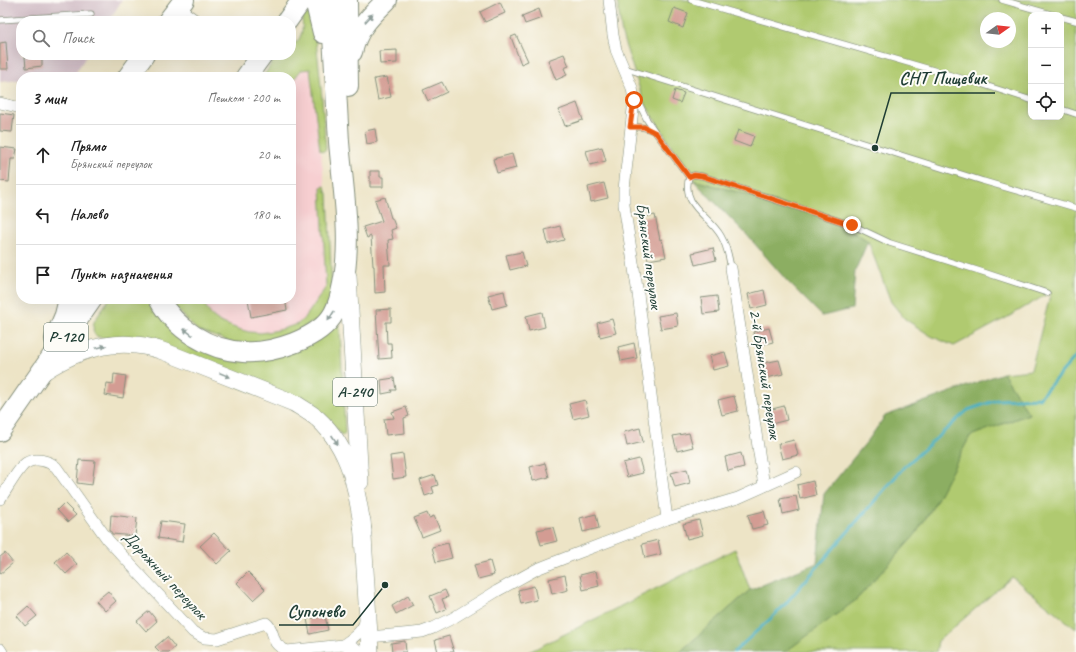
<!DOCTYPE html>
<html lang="ru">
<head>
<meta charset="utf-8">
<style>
	:root { --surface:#fff; --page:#f2f2f2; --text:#222; --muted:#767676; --line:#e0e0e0 }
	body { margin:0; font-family:Caveat,sans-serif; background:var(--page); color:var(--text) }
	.controls { position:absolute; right:12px; top:12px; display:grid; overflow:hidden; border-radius:8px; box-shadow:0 4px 16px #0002 }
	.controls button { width:36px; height:36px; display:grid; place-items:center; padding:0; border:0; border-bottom:1px solid var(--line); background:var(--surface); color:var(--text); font:20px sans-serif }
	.compass { position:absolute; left:980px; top:12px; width:36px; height:36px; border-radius:50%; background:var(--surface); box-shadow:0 4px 16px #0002; rotate:75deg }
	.stop { position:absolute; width:12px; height:12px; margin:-9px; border:3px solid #ea580c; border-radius:50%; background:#fff }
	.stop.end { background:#ea580c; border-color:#fff; box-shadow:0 1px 4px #0008 }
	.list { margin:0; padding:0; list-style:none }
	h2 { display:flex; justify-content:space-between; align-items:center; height:52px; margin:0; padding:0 16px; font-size:17px }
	h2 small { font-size:13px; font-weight:400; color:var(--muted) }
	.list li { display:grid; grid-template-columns:26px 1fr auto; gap:12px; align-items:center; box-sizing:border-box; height:60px; padding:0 16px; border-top:1px solid var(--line) }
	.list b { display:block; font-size:15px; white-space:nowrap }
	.list p { margin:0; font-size:13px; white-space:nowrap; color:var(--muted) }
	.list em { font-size:13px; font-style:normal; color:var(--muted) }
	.icon { flex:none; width:22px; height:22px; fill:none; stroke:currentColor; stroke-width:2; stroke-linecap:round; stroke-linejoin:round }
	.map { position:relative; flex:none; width:1076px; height:652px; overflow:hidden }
	.search { position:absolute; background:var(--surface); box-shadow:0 4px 16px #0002; left:16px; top:16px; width:280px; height:44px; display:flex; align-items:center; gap:10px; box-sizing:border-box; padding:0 14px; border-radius:16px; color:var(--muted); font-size:15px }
	.panel { position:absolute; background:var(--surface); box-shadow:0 4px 16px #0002; left:16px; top:72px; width:280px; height:232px; border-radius:16px }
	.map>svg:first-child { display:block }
</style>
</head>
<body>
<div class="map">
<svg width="1076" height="652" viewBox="0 0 1076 652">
	<rect width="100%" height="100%" fill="#fdfcf7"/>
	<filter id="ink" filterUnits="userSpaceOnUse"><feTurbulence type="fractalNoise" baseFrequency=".025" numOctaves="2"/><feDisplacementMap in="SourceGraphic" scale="8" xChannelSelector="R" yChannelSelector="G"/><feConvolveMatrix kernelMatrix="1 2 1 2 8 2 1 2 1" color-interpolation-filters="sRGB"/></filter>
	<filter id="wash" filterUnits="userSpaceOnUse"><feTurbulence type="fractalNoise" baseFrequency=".012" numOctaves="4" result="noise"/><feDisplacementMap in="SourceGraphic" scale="16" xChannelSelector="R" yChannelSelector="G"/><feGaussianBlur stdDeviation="0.9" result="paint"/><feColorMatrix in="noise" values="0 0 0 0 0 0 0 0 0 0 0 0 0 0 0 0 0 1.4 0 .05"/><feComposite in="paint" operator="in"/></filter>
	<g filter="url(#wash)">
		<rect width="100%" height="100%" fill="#ede4c6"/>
		<polygon fill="#f7cfd1" points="310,68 325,186 321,187 326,287 307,315 298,324 279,330 261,333 249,332 238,329 220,322 211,315 201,299 291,299 291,83 301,70"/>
		<polygon fill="#d2bdc6" points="0,0 122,0 109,21 21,21 21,55 87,55 74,75 50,77 21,77 21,80 0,82"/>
		<g fill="#b0ca6f" stroke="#688452" fill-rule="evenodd">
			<path d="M299,0H309C319,49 322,99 326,149L324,151L320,150L310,69L301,70L291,83V77H263L277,55H291V40L296,43C307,32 301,13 299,0Z"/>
			<path d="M617,0H1076V629L1012,577L938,641L936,652H785L856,600L915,535L934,505L970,436L1029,414L1003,373L1031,370L1051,292L1008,317L954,346L931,336L905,319L891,302L868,241L830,217L693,180L644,102L622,35ZM1031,15H1061V117H1031ZM986,18H1010V42H986Z"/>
			<polygon points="325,186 326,192 328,193 332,292 331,299 320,319 278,340 241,345 198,331 167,299 201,299 211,315 220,322 238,329 249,332 261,333 279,330 298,324 307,315 326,287 321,187"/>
			<path d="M109,299H151L220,355L338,324L340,329L345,433L344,435L343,436L332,424L114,337C102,338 90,340 94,322Z"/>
			<polygon points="735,549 750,590 680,652 529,652"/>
		</g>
		<g fill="#8cae62" stroke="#56764b">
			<polygon points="693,180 830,217 868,241 855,271 852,309 822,316 788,282 747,235"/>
			<polygon points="1003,373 1029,414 970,436 934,505 915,535 856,600 785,652 680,652 750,590 817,563 824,494 869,439 885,416"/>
		</g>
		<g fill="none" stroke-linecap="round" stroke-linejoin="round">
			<polyline stroke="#3fabbd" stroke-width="3" points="734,652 780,610 904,467 968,410 997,400 1039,398 1076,356"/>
		</g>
		<g id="blocks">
			<g fill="#d39c93">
				<polygon points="500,2 505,13 485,22 480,12"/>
				<polygon points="674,8 688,13 683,28 669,22"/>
				<polygon points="539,9 542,18 525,24 522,16"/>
				<polygon points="516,35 528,61 521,64 511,37"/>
				<polygon points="6,42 8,69 0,69 0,43"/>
				<polygon points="397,50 397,63 380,64 379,51"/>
				<polygon points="564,54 569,66 564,68 567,75 556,80 548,60"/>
				<polygon points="29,55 42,55 42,66 26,68 25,57 30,56"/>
				<polygon points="387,77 391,97 378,100 374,79"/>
				<polygon points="442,82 447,92 428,101 423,90"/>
				<polygon points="675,90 684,93 680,103 672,100"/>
				<polygon points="577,103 583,120 565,126 559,110"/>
				<polygon points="0,113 14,115 12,132 0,131"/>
				<polygon points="375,129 377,142 367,144 365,131"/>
				<polygon points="738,130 754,136 750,147 734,141"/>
				<polygon points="0,147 17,149 15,159 11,159 9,182 0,181"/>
				<polygon points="602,147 606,161 590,165 586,151"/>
				<polygon points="512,154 516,168 497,173 493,159"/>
				<polygon points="370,171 380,171 380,177 383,177 383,187 370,187"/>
				<polygon points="604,183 608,198 591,202 588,187"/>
				<polygon points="385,197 391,218 392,218 396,228 391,230 393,239 388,240 390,265 384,265 385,292 375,293 374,266 373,266 371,236 367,238 363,227 382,221 375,200"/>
				<polygon points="655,215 660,240 662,239 666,257 648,260 643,232 641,233 638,218"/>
				<polygon points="560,226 564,240 548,244 545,230"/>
				<polygon points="713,248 716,260 695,265 692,253"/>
				<polygon points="522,252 526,266 510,270 506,255"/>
				<polygon points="764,290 767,305 751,309 748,294"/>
				<polygon points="504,291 507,305 492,309 488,295"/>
				<polygon points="717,296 719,312 703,314 701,298"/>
				<polygon points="248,299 285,299 287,310 251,317"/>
				<polygon points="391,309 391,322 386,322 387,343 391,343 392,358 379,359 376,310"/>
				<polygon points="542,312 545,327 529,331 526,316"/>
				<polygon points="676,313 678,326 661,329 658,316"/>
				<polygon points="612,319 616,333 600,337 597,323"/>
				<polygon points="769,328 773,342 757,346 753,332"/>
				<polygon points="634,343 637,358 621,361 618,347"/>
				<polygon points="725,352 729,366 713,370 709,356"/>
				<polygon points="779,360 783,374 767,378 763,363"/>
				<polygon points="114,374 126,376 123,398 105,395 107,383 113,384"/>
				<polygon points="394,378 396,390 391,390 392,392 382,394 381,380"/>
				<polygon points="734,396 738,411 722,415 718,400"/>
				<polygon points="585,400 589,415 573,419 569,404"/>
				<polygon points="784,406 787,420 771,424 768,410"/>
				<polygon points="406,407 409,416 404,418 405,433 386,435 384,419 394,418 392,412"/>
				<polygon points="640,428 643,442 627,446 624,432"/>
				<polygon points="689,433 693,447 677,451 673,436"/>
				<polygon points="794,440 798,455 782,459 778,444"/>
				<polygon points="741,453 744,467 728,471 725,457"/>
				<polygon points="403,454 406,477 393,479 390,456"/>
				<polygon points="639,459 643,473 627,477 623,463"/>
				<polygon points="79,460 95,461 92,485 77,483"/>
				<polygon points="545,463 549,477 533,481 530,467"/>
				<polygon points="687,469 690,483 675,487 671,473"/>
				<polygon points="435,475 438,485 432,487 434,493 425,496 420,480"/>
				<polygon points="813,481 816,495 800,499 797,485"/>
				<polygon points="796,496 799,510 783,514 780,499"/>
				<polygon points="64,503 76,515 68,522 57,510"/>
				<polygon points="764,511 768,525 752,529 748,515"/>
				<polygon points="427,513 429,518 434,516 440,530 422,537 414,518"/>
				<polygon points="596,514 599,528 583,532 580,518"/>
				<polygon points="111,515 137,518 135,536 112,534 110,530"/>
				<polygon points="699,520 703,535 687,539 683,524"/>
				<polygon points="161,521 185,524 182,542 158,538"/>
				<polygon points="553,527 557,541 541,545 537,530"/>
				<polygon points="214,533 231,551 217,564 200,546"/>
				<polygon points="658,540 661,554 645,558 642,544"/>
				<polygon points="448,543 452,558 436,562 432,547"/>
				<polygon points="66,552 77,564 66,574 55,562"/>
				<polygon points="5,553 13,563 0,574 0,557"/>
				<polygon points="490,561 494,575 478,579 474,565"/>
				<polygon points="596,571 599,586 583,590 580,575"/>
				<polygon points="248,572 265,589 253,600 237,583"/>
				<polygon points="565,575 568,590 552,594 549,579"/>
				<polygon points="534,586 537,600 521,604 518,590"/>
				<polygon points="445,590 448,597 442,599 446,609 437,613 430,596"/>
				<polygon points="108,591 116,601 105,611 96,601"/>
				<polygon points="408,596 413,605 396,614 392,606"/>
				<polygon points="28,606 37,616 25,626 17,616"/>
				<polygon points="149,611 157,621 146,631 137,621"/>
				<polygon points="325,616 328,630 310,634 307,619"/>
				<polygon points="449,636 454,652 438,652 435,640"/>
				<polygon points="167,637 175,647 169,652 160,652 155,647"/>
				<polygon points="405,641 406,652 392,652 391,643"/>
			</g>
		</g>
	</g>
	<g filter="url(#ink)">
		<use href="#blocks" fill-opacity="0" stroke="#86907d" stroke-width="1"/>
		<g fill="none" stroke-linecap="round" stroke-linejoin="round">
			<g stroke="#86907d" stroke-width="7">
				<g id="lane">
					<polyline points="691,0 978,83 1031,100"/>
					<polyline points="1002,0 1054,15"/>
					<polyline points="183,8 201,21"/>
					<polyline points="1061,17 1076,21"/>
					<polyline points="0,20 91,14"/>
					<polyline points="624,68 983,181 1076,208"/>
					<polyline points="636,97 647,120 656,133 689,177"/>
					<polyline points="1061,109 1076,114"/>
					<path d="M630,127C639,126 646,127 654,131"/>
					<path d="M731,268C729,257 727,246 721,236C709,215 681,206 689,177L694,175L702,176L852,225L890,243L983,272L1047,293"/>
				</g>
			</g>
			<g stroke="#86907d" stroke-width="12">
				<g id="street">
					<polyline points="609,0 613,35 616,50 632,88 634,100 624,189 624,205 638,294 667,519"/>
					<polyline points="0,103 21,108"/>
					<polyline points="731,268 764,486"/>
					<path d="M0,499C6,491 19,467 26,463C36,457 49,461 56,467L108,540L193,632L204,638L217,639L266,623C273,628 272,636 276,643C279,647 283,649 287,651L343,645L353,647L361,652"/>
					<polyline points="369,637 413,633 422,632 433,628 453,618 497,591 537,569 565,558 667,519 738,498 796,472"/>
					<path d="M343,645C353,638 364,631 366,618"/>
					<polyline points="0,649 2,652"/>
				</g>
			</g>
			<g stroke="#86907d" stroke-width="18">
				<g id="primary">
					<polyline points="348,276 360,482"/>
					<path d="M40,374C68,355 101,341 136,345C147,346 158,349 168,353L294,403C302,408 311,413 318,419C351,449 357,490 363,531"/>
					<polyline points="362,520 370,652"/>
				</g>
			</g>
			<g stroke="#86907d" stroke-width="22">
				<g id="highway">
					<polyline points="315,0 323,33"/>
					<polyline points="347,0 348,86"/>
					<polyline points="168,21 184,0"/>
					<polyline points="287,21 302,0"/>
					<path d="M352,52C358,27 370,17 387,0"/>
					<polyline points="128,77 144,55"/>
					<polyline points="246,77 262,55"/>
					<path d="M159,299C175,329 209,350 243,352C271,354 320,339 334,313C339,304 341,294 343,284C352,238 343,189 339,142C336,95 334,47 331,0"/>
					<polyline points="55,339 65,315 69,299"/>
					<polyline points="0,431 92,299"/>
				</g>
			</g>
			<use href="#lane" stroke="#fff" stroke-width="5.5"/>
			<use href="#street" stroke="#fff" stroke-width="11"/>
			<use href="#primary" stroke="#fff" stroke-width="17"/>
			<use href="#highway" stroke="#fff" stroke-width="20"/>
		</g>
		<defs><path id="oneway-solid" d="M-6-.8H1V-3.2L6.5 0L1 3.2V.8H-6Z"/></defs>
		<g fill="#8f9e9a">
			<use href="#oneway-solid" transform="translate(369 18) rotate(-47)"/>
			<use href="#oneway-solid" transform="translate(331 316) rotate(123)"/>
			<use href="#oneway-solid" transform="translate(188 332) rotate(-144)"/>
			<use href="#oneway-solid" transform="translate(101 347) rotate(-14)"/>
			<use href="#oneway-solid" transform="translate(225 375) rotate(22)"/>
			<use href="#oneway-solid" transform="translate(335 440) rotate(56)"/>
		</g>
	</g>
	<g fill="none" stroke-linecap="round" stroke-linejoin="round" filter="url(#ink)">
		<polyline stroke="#ea580c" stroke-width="5" points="634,100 630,127 644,127 656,133 689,177 694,175 702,176 852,225"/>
	</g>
	<g text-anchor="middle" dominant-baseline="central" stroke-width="4" stroke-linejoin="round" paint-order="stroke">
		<g fill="#fdfcf7" stroke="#62766e" stroke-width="1">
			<rect x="44" y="323" width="44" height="28" rx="3"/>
			<rect x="333" y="378" width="44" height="28" rx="3"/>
		</g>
		<g font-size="16" font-weight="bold" fill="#1f3d34">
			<text x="66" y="337">Р-120</text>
			<text x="355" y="392">А-240</text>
		</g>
		<g font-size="17" fill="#1f3d34" stroke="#fdfcf7">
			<text transform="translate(649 256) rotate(82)">Брянский переулок</text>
			<text transform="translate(765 374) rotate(81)">2-й Брянский переулок</text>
			<text transform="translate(165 575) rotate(47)">Дорожный переулок</text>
		</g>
	</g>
	<path fill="none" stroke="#1f3d34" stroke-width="1.5" d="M875 148L891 93H995M385 585L353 625H279"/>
	<g fill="#1f3d34" stroke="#fdfcf7" stroke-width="1.5">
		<circle cx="875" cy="148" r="4"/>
		<circle cx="385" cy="585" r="4"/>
	</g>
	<g font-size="18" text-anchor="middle" font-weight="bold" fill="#1f3d34" stroke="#fdfcf7" stroke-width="4" stroke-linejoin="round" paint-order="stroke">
		<text x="943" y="84">СНТ Пищевик</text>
		<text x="316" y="617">Супонево</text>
	</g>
</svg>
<div class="controls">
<button>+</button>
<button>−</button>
<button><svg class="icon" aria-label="locate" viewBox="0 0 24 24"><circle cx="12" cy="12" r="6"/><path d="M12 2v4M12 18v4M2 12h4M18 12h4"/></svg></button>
</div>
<svg class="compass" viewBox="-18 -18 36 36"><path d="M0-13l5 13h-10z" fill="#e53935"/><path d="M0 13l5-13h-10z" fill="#767676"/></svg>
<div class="stop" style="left:634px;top:100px"></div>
<div class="stop end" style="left:852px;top:225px"></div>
<div class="search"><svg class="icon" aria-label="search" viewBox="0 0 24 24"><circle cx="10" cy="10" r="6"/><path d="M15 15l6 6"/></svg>Поиск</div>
<section class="panel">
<h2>3 мин<small>Пешком · 200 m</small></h2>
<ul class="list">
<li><svg class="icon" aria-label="ahead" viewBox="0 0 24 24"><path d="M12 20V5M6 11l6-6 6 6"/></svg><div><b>Прямо</b><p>Брянский переулок</p></div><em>20 m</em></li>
<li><svg class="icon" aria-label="left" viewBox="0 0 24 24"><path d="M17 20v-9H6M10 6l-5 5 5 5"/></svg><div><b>Налево</b></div><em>180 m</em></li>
<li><svg class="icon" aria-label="arrive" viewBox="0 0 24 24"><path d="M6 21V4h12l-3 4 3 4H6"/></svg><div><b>Пункт назначения</b></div></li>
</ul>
</section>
</div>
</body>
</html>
